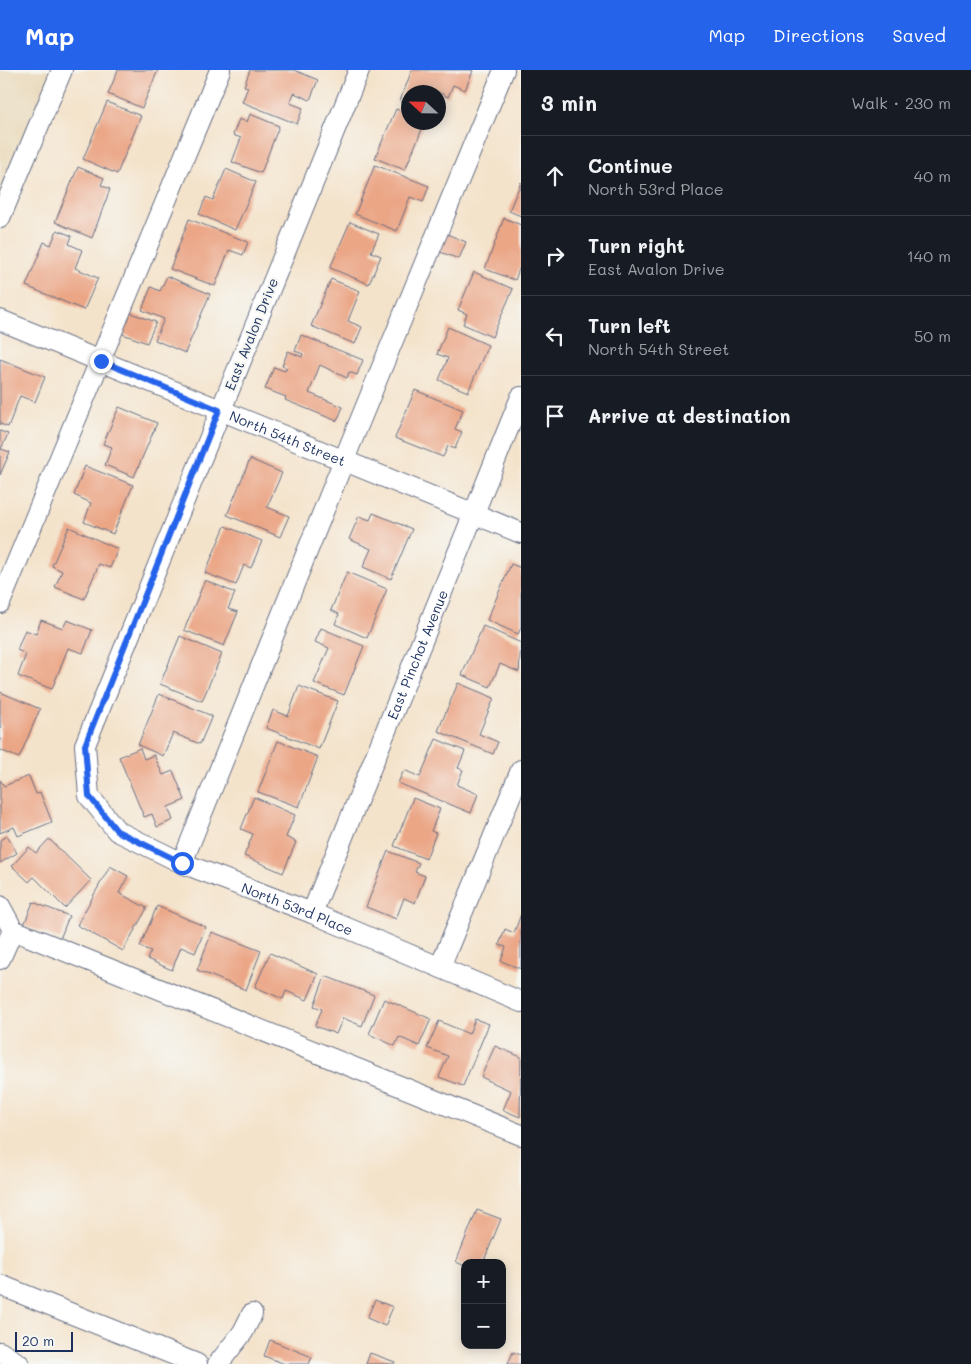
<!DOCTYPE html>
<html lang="en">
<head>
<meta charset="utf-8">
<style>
	:root { --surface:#171b24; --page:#20242c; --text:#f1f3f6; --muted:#9ea1a6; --line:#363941; --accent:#2563eb }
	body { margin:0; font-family:Mali,sans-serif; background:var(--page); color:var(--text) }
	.controls { position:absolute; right:15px; bottom:15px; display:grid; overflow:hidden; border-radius:10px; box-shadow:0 2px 12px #0003 }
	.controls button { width:45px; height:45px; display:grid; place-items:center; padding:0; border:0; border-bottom:1px solid var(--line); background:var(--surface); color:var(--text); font:25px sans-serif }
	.compass { position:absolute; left:401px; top:15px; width:45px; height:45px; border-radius:50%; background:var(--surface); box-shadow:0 2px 12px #0003; rotate:292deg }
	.scale { position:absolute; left:15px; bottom:12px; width:58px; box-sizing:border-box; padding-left:5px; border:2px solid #1b2f5e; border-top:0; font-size:14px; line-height:18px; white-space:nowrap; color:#1b2f5e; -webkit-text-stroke:4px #f6f6f2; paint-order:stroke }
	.stop { position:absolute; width:15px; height:15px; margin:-11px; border:4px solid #2563eb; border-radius:50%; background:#fff }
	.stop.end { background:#2563eb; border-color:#fff; box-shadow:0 1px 5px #0008 }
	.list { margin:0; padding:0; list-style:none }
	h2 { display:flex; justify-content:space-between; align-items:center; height:65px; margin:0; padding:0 20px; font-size:21px }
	h2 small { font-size:16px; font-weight:400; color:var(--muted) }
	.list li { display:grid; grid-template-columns:32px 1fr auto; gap:15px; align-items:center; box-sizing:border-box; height:80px; padding:0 20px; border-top:1px solid var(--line) }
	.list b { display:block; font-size:19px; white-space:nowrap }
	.list p { margin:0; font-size:16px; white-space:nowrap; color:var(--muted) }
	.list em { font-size:16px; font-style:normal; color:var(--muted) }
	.icon { flex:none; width:28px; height:28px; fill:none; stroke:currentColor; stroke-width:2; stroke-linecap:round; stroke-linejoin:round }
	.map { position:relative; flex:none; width:521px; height:1294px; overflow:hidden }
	header { display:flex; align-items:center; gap:30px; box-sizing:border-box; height:70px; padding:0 25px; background:var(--accent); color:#fff }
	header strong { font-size:24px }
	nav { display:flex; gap:28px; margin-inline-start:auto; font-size:18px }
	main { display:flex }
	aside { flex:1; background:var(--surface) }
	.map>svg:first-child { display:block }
</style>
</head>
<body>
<header>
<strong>Map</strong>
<nav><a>Map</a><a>Directions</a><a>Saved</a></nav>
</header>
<main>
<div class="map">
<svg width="521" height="1294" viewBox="0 0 521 1294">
	<rect width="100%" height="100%" fill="#f6f6f2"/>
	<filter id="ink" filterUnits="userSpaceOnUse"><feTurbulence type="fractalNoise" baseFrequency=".02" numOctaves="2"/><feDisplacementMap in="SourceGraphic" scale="10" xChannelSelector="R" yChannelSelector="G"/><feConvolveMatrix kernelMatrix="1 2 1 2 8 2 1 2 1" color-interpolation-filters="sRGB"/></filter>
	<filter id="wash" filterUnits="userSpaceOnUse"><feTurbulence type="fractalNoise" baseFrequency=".0096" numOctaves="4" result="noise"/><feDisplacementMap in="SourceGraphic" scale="20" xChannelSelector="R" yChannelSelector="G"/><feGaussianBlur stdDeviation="1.12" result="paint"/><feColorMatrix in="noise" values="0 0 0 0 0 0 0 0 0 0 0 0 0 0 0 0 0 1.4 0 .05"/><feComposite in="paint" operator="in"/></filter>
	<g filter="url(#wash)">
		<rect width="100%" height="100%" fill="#f4e3cb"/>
		<polygon fill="#e9d9ba" points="0,0 57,0 0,140"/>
		<g id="blocks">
			<g fill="#eba686">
				<polygon points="118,0 158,0 142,38 108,24"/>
				<polygon points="250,0 294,0 318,10 310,30 294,23 290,33 303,38 297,54 242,32 248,17 244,16"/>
				<polygon points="412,0 470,0 473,1 465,20 453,15 448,27 438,22 408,22 408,34 400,31"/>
				<polygon points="107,32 141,46 117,104 83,89"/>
				<polygon points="396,39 408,44 408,52 425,52 405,100 375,88"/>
				<polygon points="250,44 279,56 261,103 232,92 241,68 233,65 239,49 247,52"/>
				<polygon points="375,95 429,116 423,132 410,127 397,161 355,144"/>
				<polygon points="78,97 104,108 101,115 110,119 92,168 55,152"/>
				<polygon points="226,99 256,112 235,160 199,144 206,127 213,130"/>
				<polygon points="521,112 521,146 509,141"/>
				<polygon points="504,148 521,155 521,194 515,210 485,199"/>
				<polygon points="189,149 248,172 243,185 229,180 215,216 170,199"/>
				<polygon points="350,152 379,164 371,182 381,186 369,214 330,198"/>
				<polygon points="57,160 72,166 69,174 82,180 75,198 98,208 84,240 26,216 44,172 51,175"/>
				<polygon points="447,164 466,172 459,189 440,182"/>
				<polygon points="474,202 513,219 492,267 463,254 467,244 458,240"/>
				<polygon points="167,206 210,224 185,283 155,270 164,249 142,240 151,217 160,221"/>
				<polygon points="331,209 360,221 348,251 362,257 355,274 311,256"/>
				<polygon points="128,242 156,252 147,273 120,263"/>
				<polygon points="448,257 488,275 468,322 439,310 448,288 437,284"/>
				<polygon points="301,265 363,290 357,305 349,302 347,308 320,295 309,323 343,337 337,351 285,330 286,327 265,319 274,297 285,301 287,298 282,296 288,281 302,287 303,284 295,281"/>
				<polygon points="0,289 45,307 35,332 20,326 8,357 0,354"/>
				<polygon points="415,320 463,340 455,359 462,362 455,379 448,376 443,387 395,368"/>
				<polygon points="119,337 157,353 134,407 105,395 112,377 103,374"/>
				<polygon points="0,361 8,364 1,379 10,382 0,405"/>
				<polygon points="250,389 282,403 267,437 289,446 280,467 227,445"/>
				<polygon points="85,396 133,415 113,464 84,452 91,433 74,425"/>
				<polygon points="373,443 412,459 391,509 363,497 371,479 349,469 359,446 370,450"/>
				<polygon points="225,456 262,471 251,498 244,495 236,515 205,503"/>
				<polygon points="69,457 118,479 110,498 99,494 84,529 55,517 62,501 52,496"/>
				<polygon points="511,494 521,498 521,558 518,564 487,550"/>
				<polygon points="347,502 387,519 367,568 335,554 339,544 331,540"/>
				<polygon points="205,510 235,523 228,539 238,542 224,576 184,560"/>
				<polygon points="41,550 63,558 67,550 92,560 83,583 68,578 52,619 18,606 26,584 17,580 25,560 36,564"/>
				<polygon points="483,556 521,573 519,602 500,594 490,617 462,605"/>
				<polygon points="321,558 364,576 344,625 314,613 329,578 315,572"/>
				<polygon points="180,566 222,584 202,631 160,614"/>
				<polygon points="458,613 494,628 479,664 498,672 493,684 438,661"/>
				<polygon points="299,616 338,631 319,679 266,658 273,640 288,646"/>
				<polygon points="0,622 40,639 19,688 0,680 0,661 2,656 0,655"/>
				<polygon points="159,624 212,646 200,674 173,663 163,686 138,675"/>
				<polygon points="436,669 465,681 458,698 463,700 457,715 478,724 471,743 398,713 404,700 420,707"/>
				<polygon points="278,671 318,687 299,737 258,722"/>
				<polygon points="140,678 144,689 154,685 163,705 173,701 185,730 168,737 173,750 157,757 152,744 144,747 119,687"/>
				<polygon points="29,706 36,724 40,722 52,752 18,766 14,757 0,763 0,710 4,716"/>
				<polygon points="254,727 295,745 286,767 296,772 283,803 244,786 253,764 241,759"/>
				<polygon points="413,728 440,739 431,761 436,763 426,789 394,776"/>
				<polygon points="7,766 17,783 0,793 0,770"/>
				<polygon points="49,769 91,810 65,838 34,807 29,812 12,796 29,777 36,783"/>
				<polygon points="388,781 419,793 415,802 425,806 415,833 404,828 396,849 366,837"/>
				<polygon points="110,796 128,806 119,823 147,838 123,881 77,855"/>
				<polygon points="33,832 69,846 60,869 24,855"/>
				<polygon points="157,836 206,857 195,883 181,877 172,900 147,889 151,881 140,877"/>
				<polygon points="521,844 521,899 501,891 506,877 499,875 505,859 514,863"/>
				<polygon points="212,862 261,881 246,920 197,900"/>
				<polygon points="270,883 318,904 307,930 286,921 283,929 255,917"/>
				<polygon points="325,906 374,925 362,956 343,948 336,964 315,956 322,939 314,936"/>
				<polygon points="384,929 431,949 419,976 399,967 395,976 369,964"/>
				<polygon points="475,949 489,954 463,1016 439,1007 448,986 427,978 439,951 469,964"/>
				<polygon points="495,976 521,987 520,1047 503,1040 511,1021 481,1007"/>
				<polygon points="477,1140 501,1149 483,1193 465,1193 465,1196 456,1192"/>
				<polygon points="375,1230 393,1237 385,1256 367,1248"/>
				<polygon points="270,1270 312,1287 309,1294 285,1294 264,1286"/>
				<polygon points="513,1282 521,1285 521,1294 508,1294"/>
				<polygon points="370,1283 395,1292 394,1294 366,1294"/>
			</g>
		</g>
	</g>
	<g filter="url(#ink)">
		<use href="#blocks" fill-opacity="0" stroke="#676e84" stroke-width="1"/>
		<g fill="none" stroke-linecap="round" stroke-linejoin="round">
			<g stroke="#676e84" stroke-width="22">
				<g id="minor">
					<path id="s1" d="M359,0L85,675L89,726L117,761L182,793L312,843L521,932"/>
					<polyline points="0,148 62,0"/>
					<path id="s2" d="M0,250L521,463"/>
					<polyline points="0,533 220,0"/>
					<polyline points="182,793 350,375 504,0"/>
					<polyline points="0,836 13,860 0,889"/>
					<path id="s3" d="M312,843L521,327"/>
					<polyline points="13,860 521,1065"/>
					<polyline points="440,897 521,700"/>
					<polyline points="0,1215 197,1294"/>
					<polyline points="0,1282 19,1294"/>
					<polyline points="218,1294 243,1262 252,1244"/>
				</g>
			</g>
			<use href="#minor" stroke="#fff" stroke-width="20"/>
		</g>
	</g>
	<g fill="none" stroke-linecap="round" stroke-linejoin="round" filter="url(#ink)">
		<polyline stroke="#2563eb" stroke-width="6" points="101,291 219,340 85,675 89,726 117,761 182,793"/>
	</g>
	<g text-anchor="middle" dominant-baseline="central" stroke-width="4.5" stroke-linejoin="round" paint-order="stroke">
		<g font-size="14" fill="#1b2f5e" stroke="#f6f6f2">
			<text transform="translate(251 264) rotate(-68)">East Avalon Drive</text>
			<text stroke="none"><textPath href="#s2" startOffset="311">North 54th Street</textPath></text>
			<text stroke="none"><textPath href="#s3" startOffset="279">East Pinchot Avenue</textPath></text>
			<text stroke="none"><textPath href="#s1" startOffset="1021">North 53rd Place</textPath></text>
		</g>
	</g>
</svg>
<div class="controls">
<button>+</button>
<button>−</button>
</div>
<svg class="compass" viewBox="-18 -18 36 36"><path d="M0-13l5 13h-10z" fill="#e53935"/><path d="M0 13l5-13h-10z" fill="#9ea1a6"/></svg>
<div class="scale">20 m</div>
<div class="stop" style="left:182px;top:793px"></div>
<div class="stop end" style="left:101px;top:291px"></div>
</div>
<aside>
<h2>3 min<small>Walk · 230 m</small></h2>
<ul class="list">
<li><svg class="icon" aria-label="ahead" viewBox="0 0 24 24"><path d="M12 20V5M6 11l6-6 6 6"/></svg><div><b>Continue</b><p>North 53rd Place</p></div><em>40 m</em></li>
<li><svg class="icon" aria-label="right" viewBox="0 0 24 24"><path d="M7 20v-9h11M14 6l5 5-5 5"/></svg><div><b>Turn right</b><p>East Avalon Drive</p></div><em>140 m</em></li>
<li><svg class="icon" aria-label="left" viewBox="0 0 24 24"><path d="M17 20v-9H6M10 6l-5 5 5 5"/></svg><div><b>Turn left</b><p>North 54th Street</p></div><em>50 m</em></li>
<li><svg class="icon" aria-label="arrive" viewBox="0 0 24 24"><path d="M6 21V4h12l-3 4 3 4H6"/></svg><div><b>Arrive at destination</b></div></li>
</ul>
</aside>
</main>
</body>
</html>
